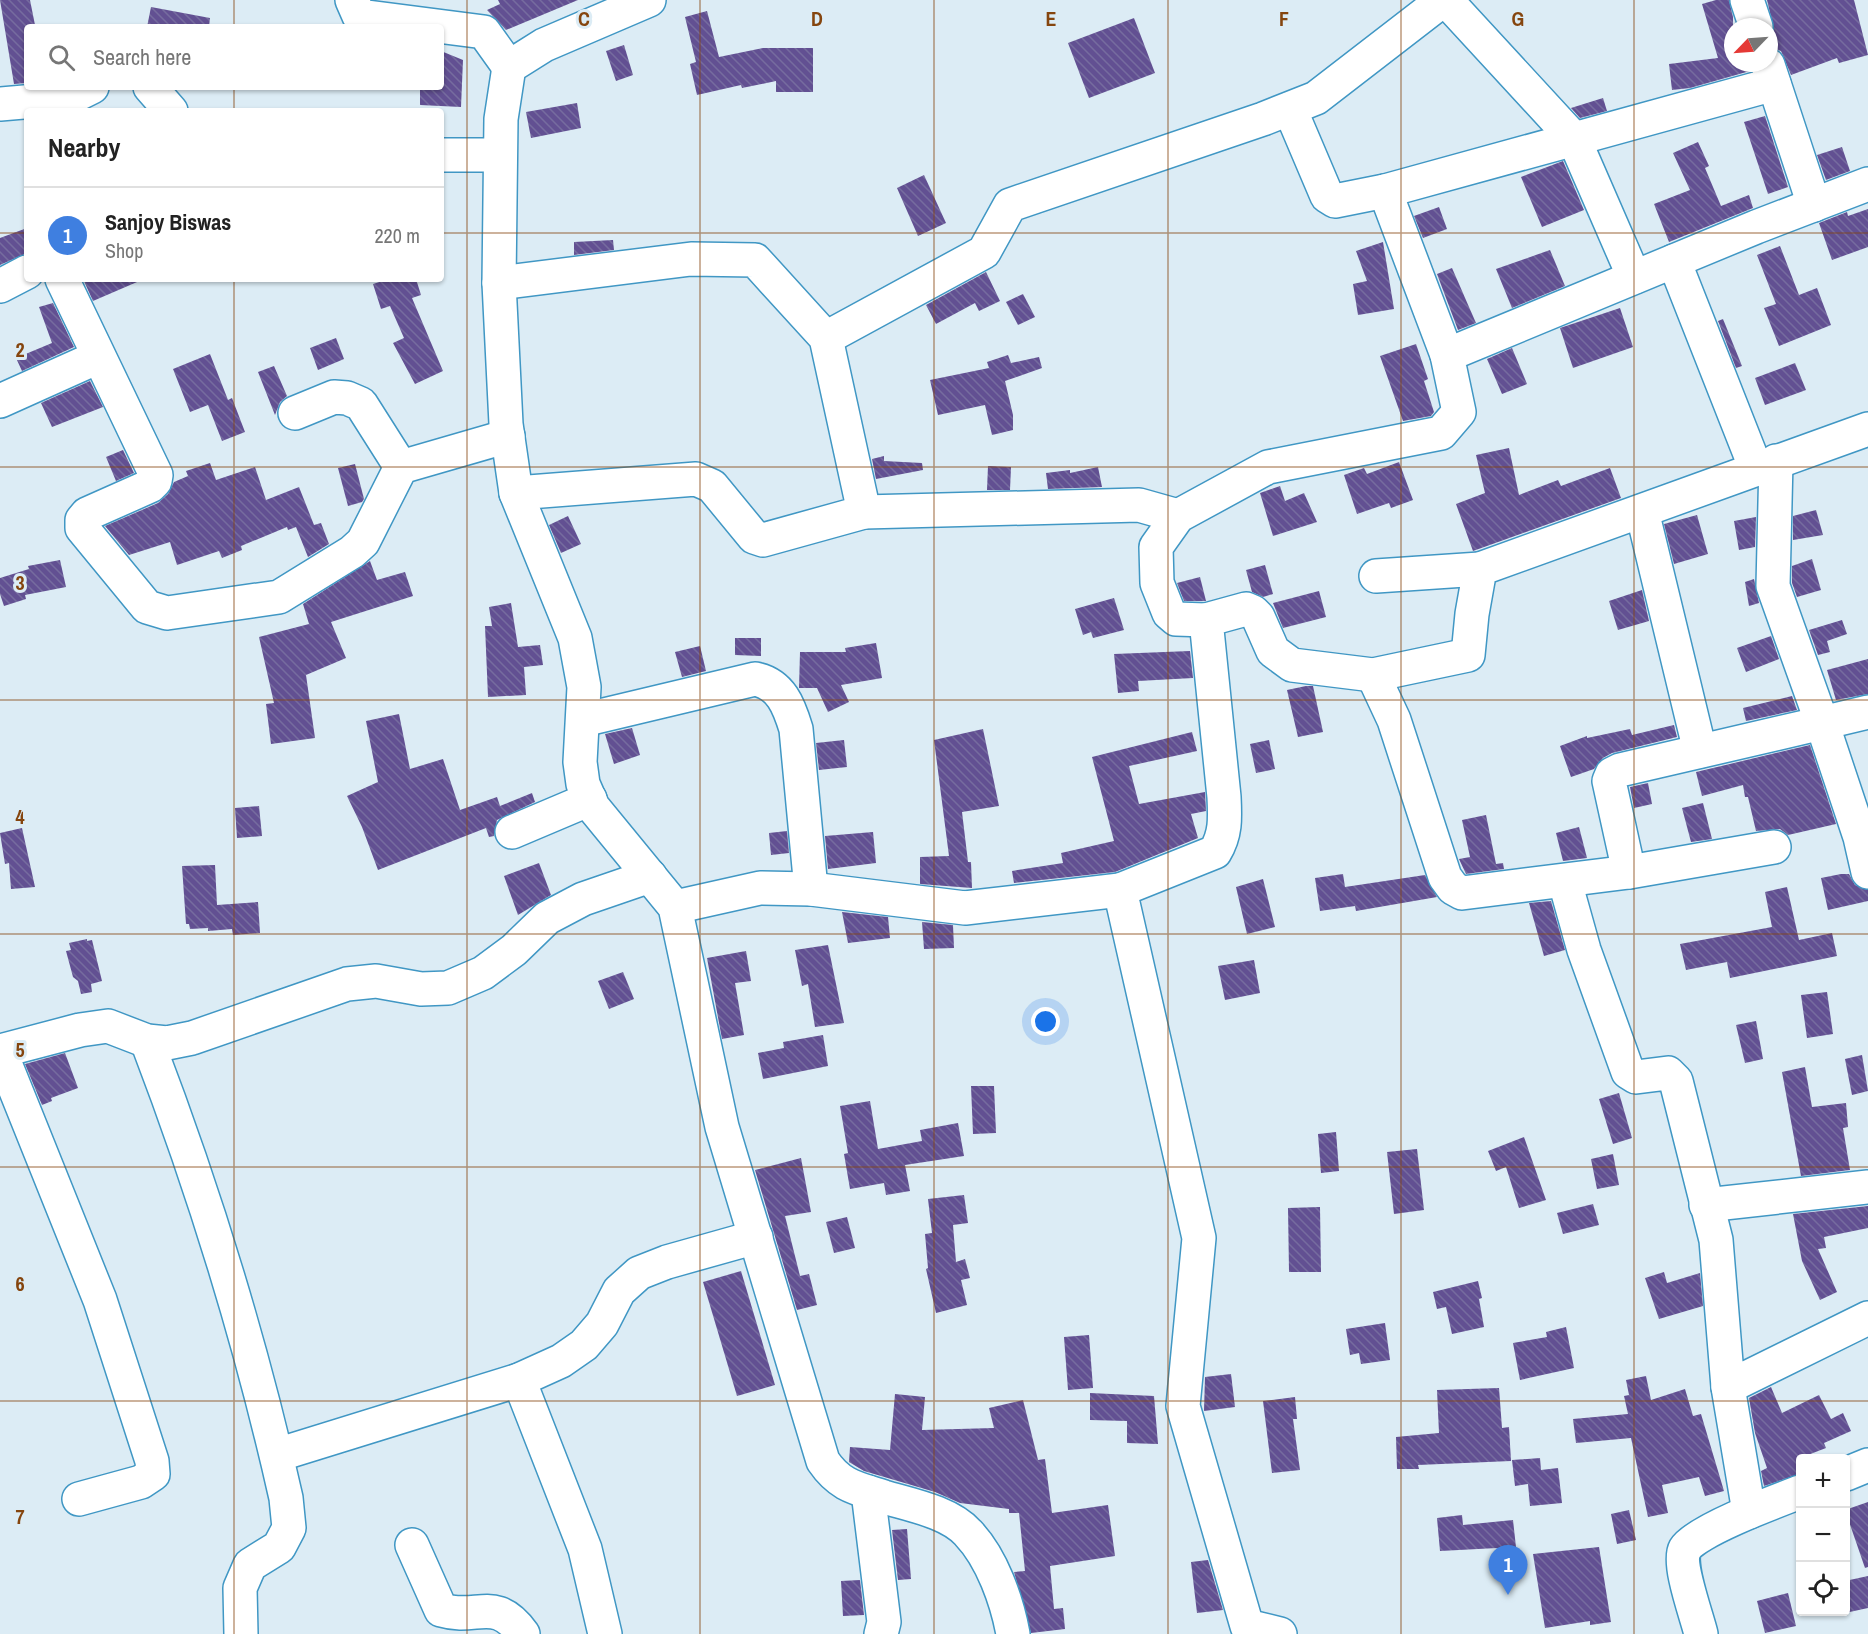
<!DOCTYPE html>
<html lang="en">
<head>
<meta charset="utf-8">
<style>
	:root { --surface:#fff; --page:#f2f2f2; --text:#222; --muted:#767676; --line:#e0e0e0; --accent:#b45309 }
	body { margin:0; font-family:"Archivo Narrow",sans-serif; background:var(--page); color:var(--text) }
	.controls { position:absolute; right:18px; bottom:18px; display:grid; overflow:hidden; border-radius:6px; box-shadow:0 2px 4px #0004 }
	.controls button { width:54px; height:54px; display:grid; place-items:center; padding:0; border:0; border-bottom:2px solid var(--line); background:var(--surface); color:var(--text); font:30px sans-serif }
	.compass { position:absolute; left:1724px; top:18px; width:54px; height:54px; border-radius:50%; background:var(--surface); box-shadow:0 2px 4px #0004; rotate:245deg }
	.you { position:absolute; left:1046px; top:1022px; width:21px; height:21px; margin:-15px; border:4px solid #fff; border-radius:50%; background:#1a73e8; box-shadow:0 0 0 9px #1a73e833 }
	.badge { display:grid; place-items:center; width:39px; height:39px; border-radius:50%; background:var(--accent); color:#fff; font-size:20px; font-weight:700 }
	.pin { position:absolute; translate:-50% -50px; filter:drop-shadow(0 2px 3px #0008) }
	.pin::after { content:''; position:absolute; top:32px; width:21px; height:18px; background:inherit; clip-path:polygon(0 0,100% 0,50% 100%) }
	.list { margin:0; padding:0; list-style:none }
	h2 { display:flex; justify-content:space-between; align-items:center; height:78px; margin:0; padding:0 24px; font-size:26px }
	h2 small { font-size:20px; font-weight:400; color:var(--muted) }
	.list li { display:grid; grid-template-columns:39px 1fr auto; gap:18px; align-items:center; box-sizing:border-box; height:96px; padding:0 24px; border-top:2px solid var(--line) }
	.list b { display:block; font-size:22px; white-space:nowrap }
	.list p { margin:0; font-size:20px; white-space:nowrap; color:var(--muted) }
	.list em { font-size:20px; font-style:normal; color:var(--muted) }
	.icon { flex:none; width:33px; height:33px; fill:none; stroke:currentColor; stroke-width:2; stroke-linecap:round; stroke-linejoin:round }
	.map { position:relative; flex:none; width:1868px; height:1634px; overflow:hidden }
	.search { position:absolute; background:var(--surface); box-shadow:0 2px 4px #0004; left:24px; top:24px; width:420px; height:66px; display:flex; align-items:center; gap:15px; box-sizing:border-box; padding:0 21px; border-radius:6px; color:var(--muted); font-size:22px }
	.panel { position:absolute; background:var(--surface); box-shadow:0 2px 4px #0004; left:24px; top:108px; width:420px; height:174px; border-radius:6px }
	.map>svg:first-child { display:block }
</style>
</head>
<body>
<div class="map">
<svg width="1868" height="1634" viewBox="0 0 1868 1634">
	<defs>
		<pattern id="building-back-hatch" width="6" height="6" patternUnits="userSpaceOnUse" patternTransform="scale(1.5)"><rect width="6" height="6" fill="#625092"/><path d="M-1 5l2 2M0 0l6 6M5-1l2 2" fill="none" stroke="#766c9f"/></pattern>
	</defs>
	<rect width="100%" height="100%" fill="#dcecf5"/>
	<g fill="url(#building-back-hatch)">
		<polygon points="0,0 30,0 35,25 27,27 27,83 14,84"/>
		<polygon points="498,0 578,0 506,30 487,10 500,4"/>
		<polygon points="1716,0 1729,0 1733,17 1733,63 1750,63 1750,71 1690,88 1672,90 1669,64 1718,58 1702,4"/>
		<polygon points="1767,0 1854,0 1868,55 1839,63 1837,58 1791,75 1781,51 1769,47 1774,30"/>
		<polygon points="151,7 210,18 209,27 147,27"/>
		<polygon points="707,11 719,57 763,48 813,48 813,92 776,92 776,81 742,88 741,85 697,95 690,64 696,62 685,17"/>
		<polygon points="1134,18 1155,73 1089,98 1068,43"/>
		<polygon points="624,45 633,75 616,81 606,51"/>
		<polygon points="441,51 463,60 461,107 420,105 420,87 441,87"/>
		<polygon points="1603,98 1607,111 1580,118 1571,108"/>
		<polygon points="577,103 581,128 531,138 526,112"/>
		<polygon points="1765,116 1788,187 1768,194 1744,122"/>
		<polygon points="1698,142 1709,166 1705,168 1721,206 1749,195 1753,208 1669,242 1654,204 1690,190 1673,153"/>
		<polygon points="1842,147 1850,171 1826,180 1817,155"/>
		<polygon points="1563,161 1584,210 1542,227 1521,177"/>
		<polygon points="924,175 946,223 918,236 897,188"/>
		<polygon points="1439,207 1447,229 1423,238 1414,216"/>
		<polygon points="1868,209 1868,247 1832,260 1819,223 1847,212 1848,216"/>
		<polygon points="27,228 27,253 0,265 0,238"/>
		<polygon points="613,240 614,250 574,255 574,242"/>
		<polygon points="1383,242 1394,309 1358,315 1353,284 1367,281 1356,251"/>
		<polygon points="1780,246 1799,295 1817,288 1831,325 1779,346 1764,308 1776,304 1757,255"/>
		<polygon points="1550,250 1565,286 1512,308 1496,269"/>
		<polygon points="1452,268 1476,323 1458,330 1437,274"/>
		<polygon points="986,272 1000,301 979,311 975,303 936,324 926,305"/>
		<polygon points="83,279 144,279 93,301"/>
		<polygon points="389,279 416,279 421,295 412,298 443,371 415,384 393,343 404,338 390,306 381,309 373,284"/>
		<polygon points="1023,294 1035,317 1018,325 1006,302"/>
		<polygon points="53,303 74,347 22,371 16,358 52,343 39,307"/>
		<polygon points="1620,308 1633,347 1573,368 1560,328"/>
		<polygon points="1723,319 1742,366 1736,368 1718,321"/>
		<polygon points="336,338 344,359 318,370 310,348"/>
		<polygon points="1416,344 1428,379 1424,381 1434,412 1431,416 1403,421 1380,356"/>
		<polygon points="1512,348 1527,384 1502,394 1487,359"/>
		<polygon points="210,354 228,400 232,398 245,432 222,441 208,405 190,412 173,369"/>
		<polygon points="1008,355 1011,363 1039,357 1042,368 1005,381 1013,415 1013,430 992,435 985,405 938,415 930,380 989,368 987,362"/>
		<polygon points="1795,363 1806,390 1765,405 1755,378"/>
		<polygon points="274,366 287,396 280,402 275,415 258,372"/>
		<polygon points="90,381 103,407 52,427 41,403"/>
		<polygon points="1509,448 1519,495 1558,480 1561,486 1610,468 1621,498 1473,551 1456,504 1485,493 1476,455"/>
		<polygon points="123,450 134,473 116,481 106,457"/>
		<polygon points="884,456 884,461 922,463 923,470 876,479 872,459"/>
		<polygon points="1399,462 1413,500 1391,508 1389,503 1357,514 1344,475 1364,468 1367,474"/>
		<polygon points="210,463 216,480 255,467 266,500 299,487 314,525 321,523 329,544 308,557 296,527 288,530 287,527 241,546 242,550 222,558 219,551 177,565 170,542 129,555 105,526 158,503 168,494 174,482 188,476 186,471"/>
		<polygon points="355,464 364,499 362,502 348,506 338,468"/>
		<polygon points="988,466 1011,467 1010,490 987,490"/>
		<polygon points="1098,467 1102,487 1048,489 1046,473 1070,470 1070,473"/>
		<polygon points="1280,486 1285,501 1304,493 1317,522 1273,536 1260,493"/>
		<polygon points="1816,510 1823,535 1793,540 1793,516"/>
		<polygon points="1697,515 1708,554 1674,564 1664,524"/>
		<polygon points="568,516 581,544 561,553 549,525"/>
		<polygon points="1756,517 1755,547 1739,550 1734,521"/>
		<polygon points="1812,559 1821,590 1797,597 1792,583 1792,566"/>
		<polygon points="60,560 66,587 25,595 26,599 4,606 0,594 0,578 29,569 28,566"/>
		<polygon points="370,561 377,580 405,572 413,596 331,622 346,658 306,675 315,738 271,744 266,704 274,703 259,637 309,624 303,604"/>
		<polygon points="1265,565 1273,594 1263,597 1252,592 1246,570"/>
		<polygon points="1200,577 1206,601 1184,601 1177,583"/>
		<polygon points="1754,579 1759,603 1749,606 1745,582"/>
		<polygon points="1642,590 1649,621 1618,630 1609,601"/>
		<polygon points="1319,591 1326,617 1283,628 1273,603"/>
		<polygon points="1114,598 1124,630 1093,638 1091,632 1083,635 1075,609"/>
		<polygon points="511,603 518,647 540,645 543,665 524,667 526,695 488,697 485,626 492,626 489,607"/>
		<polygon points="1842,620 1847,634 1827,641 1830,652 1818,655 1809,630"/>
		<polygon points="1771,636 1779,659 1746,672 1737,648"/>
		<polygon points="735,638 761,638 761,656 735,655"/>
		<polygon points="876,643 882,678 841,685 849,702 828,712 817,688 799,688 800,652 846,652 845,648"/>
		<polygon points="700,646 706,671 682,677 675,652"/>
		<polygon points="1190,651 1193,678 1138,681 1139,691 1118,693 1114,654"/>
		<polygon points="1868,659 1868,694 1836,700 1827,670"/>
		<polygon points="1306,686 1313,686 1323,732 1298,737 1287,690"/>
		<polygon points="1792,696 1797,710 1746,721 1743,708"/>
		<polygon points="399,714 410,769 443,759 460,810 497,797 500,806 532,793 535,802 497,820 494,836 489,837 486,828 378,870 362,827 347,796 378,782 366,721"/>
		<polygon points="1674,725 1677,737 1612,753 1603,758 1594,769 1571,777 1560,746 1587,736 1587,738 1630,729 1632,735"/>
		<polygon points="632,728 640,755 614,764 605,734"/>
		<polygon points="983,729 999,806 962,812 968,862 971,862 972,888 920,884 920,857 949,856 934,740"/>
		<polygon points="1192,732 1197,751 1129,766 1139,804 1205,792 1206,811 1191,814 1198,838 1115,872 1014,883 1012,871 1063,863 1061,853 1114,841 1092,757"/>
		<polygon points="844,740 847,767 819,770 816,743"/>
		<polygon points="1269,740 1275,769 1256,773 1250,744"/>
		<polygon points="1810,745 1836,824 1788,835 1780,829 1756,831 1748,797 1745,797 1743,785 1702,796 1696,772"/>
		<polygon points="1648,783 1652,804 1634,808 1630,787"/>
		<polygon points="1703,803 1712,839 1691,842 1682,808"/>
		<polygon points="259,806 262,836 237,838 235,808"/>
		<polygon points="1486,815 1496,864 1503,863 1504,869 1466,874 1459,859 1470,857 1462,820"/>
		<polygon points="1579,827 1587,858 1563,861 1556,833"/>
		<polygon points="22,828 35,887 11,889 9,863 5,864 0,833"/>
		<polygon points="787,831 789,853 771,855 769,833"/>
		<polygon points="873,832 876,863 828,869 825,836"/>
		<polygon points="539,863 551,895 518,915 504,876"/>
		<polygon points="215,865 217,905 258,902 260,933 233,935 232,929 208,931 208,928 190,929 189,924 186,924 182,866"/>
		<polygon points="1343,874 1345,887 1425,875 1437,897 1356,911 1355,906 1320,911 1315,878"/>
		<polygon points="1841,874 1849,874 1855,885 1868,890 1868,901 1828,910 1821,878"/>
		<polygon points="1263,879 1275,927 1247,934 1236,887"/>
		<polygon points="1787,887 1799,940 1832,933 1837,956 1730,978 1727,962 1686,970 1680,944 1772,927 1765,892"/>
		<polygon points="1551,901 1565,950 1544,956 1529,903"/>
		<polygon points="842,912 888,917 890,938 848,943"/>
		<polygon points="922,922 953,925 954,948 924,949"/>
		<polygon points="87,939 87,941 92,940 102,981 91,984 92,992 81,994 78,981 73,977 66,951 71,950 69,943"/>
		<polygon points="828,945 844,1023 815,1027 808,984 802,986 795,950"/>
		<polygon points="746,951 751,981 735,983 744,1035 722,1039 707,958"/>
		<polygon points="1254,960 1260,993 1225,1000 1218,966"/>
		<polygon points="623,972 634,999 609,1009 598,981"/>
		<polygon points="1827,992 1833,1034 1807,1038 1801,995"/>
		<polygon points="1756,1021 1763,1059 1745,1063 1736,1025"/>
		<polygon points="823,1035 828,1066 763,1079 758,1053 784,1048 783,1042"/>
		<polygon points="65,1053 78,1088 51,1098 52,1101 42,1105 25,1064"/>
		<polygon points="1862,1055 1868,1091 1852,1095 1845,1059"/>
		<polygon points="1805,1067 1812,1107 1846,1103 1848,1127 1843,1128 1850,1170 1801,1176 1782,1072"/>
		<polygon points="971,1086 994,1086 996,1133 973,1134"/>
		<polygon points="1619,1093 1632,1138 1613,1144 1599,1099"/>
		<polygon points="870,1101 878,1149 922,1141 920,1130 958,1123 964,1156 905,1165 910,1191 886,1195 884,1183 850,1189 844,1154 848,1153 840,1106"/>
		<polygon points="1336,1132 1339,1171 1321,1173 1318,1134"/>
		<polygon points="1524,1137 1546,1200 1519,1208 1506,1167 1496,1171 1488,1151"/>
		<polygon points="1417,1149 1424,1210 1394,1214 1387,1152"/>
		<polygon points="1613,1154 1619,1185 1597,1189 1591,1159"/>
		<polygon points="801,1158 811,1212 785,1216 800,1276 809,1274 817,1305 797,1310 755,1170"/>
		<polygon points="964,1195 968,1223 953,1225 956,1262 965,1259 970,1278 961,1280 967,1305 936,1313 926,1269 928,1268 925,1234 932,1233 928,1199"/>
		<polygon points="1593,1204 1599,1225 1563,1234 1557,1213"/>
		<polygon points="1868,1206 1868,1228 1824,1237 1826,1248 1818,1249 1837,1292 1820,1300 1802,1261 1793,1214"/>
		<polygon points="1320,1207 1321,1272 1289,1272 1288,1208"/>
		<polygon points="847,1217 855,1248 834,1253 826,1222"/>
		<polygon points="741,1271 775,1385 737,1396 703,1282"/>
		<polygon points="1664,1272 1667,1283 1700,1273 1703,1306 1659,1319 1645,1278"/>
		<polygon points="1478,1281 1482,1298 1479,1299 1484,1327 1452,1334 1446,1307 1437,1309 1433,1292"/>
		<polygon points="1385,1323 1390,1360 1361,1364 1359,1353 1350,1355 1346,1329"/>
		<polygon points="1566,1327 1574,1368 1520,1380 1513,1343 1547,1337 1546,1332"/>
		<polygon points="1089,1335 1093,1388 1068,1390 1064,1337"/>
		<polygon points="1231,1374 1235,1407 1204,1411 1205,1377"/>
		<polygon points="1646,1376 1651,1400 1685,1389 1693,1416 1701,1414 1724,1491 1705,1496 1699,1477 1662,1485 1668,1513 1648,1517 1631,1438 1576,1443 1573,1419 1628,1414 1624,1396 1629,1395 1626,1380"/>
		<polygon points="1771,1387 1782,1413 1819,1395 1831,1419 1843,1413 1851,1431 1824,1443 1826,1448 1800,1458 1800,1474 1764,1486 1761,1471 1767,1468 1755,1433 1749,1398"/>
		<polygon points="1499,1388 1502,1428 1509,1427 1511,1461 1418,1465 1419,1469 1397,1469 1396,1437 1439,1433 1437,1390"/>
		<polygon points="1090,1393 1154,1396 1158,1444 1127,1443 1127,1421 1090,1420"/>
		<polygon points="895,1394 925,1397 922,1430 994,1428 989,1408 1023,1400 1038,1460 1045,1459 1052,1513 1108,1505 1115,1556 1050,1566 1054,1609 1063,1608 1065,1629 1031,1633 1014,1572 1025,1571 1019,1513 1009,1513 1009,1509 960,1503 935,1492 864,1471 849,1462 850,1447 890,1450"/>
		<polygon points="1295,1397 1297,1419 1293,1419 1300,1470 1272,1473 1263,1401"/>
		<polygon points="1540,1458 1541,1470 1558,1468 1562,1503 1530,1506 1528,1484 1515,1486 1512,1460"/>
		<polygon points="1868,1502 1868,1567 1865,1568 1845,1510"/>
		<polygon points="1629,1510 1636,1540 1617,1544 1611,1514"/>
		<polygon points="1462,1515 1463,1525 1513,1520 1516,1547 1440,1551 1437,1518"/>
		<polygon points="907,1529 911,1579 898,1580 892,1530"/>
		<polygon points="1599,1547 1611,1622 1590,1625 1590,1621 1545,1628 1533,1554"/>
		<polygon points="1208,1560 1223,1610 1197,1613 1191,1562"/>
		<polygon points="1868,1576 1868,1608 1845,1613 1845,1581"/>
		<polygon points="860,1580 864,1615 843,1616 841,1581"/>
		<polygon points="1788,1593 1796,1626 1765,1633 1757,1601"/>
	</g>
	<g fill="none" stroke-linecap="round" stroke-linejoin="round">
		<g stroke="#4097c4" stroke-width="36">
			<g id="minor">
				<polyline points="352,0 359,16 484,32 509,67"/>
				<path d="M649,0L544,45L509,67L501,119L499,283L506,424L516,493L575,638L584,687L580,762L583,784L593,807L675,907L722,1127L823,1461C840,1486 856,1488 884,1497C911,1505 949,1512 968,1533C992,1558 1007,1601 1013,1634"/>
				<polyline points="1446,0 1574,139 1634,277"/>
				<polyline points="1747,0 1756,27"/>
				<polyline points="1768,65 1814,205"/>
				<polyline points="150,87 171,111"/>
				<polyline points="0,104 70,98 92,87"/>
				<polyline points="1290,109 1327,196 1335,201 1385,191"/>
				<polyline points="441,155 500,155"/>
				<polyline points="1674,261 1756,469"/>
				<polyline points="62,279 156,475 155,481 150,486 87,514 82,520 82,528 147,607 167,613 279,597 352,552 363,542 401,467 508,436"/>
				<polyline points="499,283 691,259 755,260 826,338 864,512 763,540 754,537 712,486 696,479 516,493"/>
				<polyline points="0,286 27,272"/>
				<polyline points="826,338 984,252 1010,205 1263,119 1316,98 1443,0"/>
				<polyline points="1447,355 1385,191 1774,84"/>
				<polyline points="0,401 98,357"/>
				<polyline points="295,413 334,397 347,398 361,404 401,467"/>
				<polyline points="1776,461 1773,586 1822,723 1868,712"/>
				<polyline points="1642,511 1700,751"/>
				<polyline points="864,512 1139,505 1178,516"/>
				<polyline points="1376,576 1480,569"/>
				<polyline points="1206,620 1176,619 1169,613 1157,583 1156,547 1178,516 1268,467 1441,433 1459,412 1447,355 1756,227 1868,184"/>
				<polyline points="1373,675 1394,720 1445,877 1453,888 1462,893 1629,872 1609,781 1612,774 1620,770 1822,723 1860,837 1868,872"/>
				<path d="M583,720L755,679C781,684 789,706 796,729L811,889"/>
				<polyline points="512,832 590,799"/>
				<polyline points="1629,872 1774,847"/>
				<polyline points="1565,882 1584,950 1628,1072 1636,1077 1668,1073 1676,1081 1716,1240 1728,1387 1868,1318"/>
				<polyline points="675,907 760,888 811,889 965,908 1120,890"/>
				<path d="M147,1041C204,1190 251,1342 286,1498L289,1528L279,1547L250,1565L240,1588L241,1634"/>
				<polyline points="0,1051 80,1030 108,1026 147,1041 167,1043 192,1038 347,984 376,981 421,989 448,988 483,973 514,950 547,918 583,899 650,876"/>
				<polyline points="0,1051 100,1300 152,1461 153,1474 141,1482 79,1499"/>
				<polyline points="1706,1205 1868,1187"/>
				<polyline points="519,1380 585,1549 605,1634"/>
				<polyline points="1728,1387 1749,1512"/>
				<polyline points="277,1455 519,1380 561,1361 584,1345 602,1324 619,1291 639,1273 667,1262 756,1237"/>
				<polyline points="1846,1474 1868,1465"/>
				<polyline points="868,1492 884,1622 881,1634"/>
				<path d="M412,1545L441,1610C478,1621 495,1595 523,1634"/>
				<path d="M1280,1634L1247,1626L1183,1406L1199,1238L1120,890L1215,852C1226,834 1225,818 1224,797L1206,620L1246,609L1253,612L1258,617L1273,651L1292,665L1373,675L1468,655L1472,614L1480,569L1868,429"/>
				<path d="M1701,1634C1697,1617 1677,1563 1685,1549C1695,1531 1779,1500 1800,1492"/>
			</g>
		</g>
		<use href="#minor" stroke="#fff" stroke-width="33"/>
	</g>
	<path fill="none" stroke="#85450e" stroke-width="1.5" stroke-opacity="0.55" d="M234,0V27M467,0V1634M700,0V1634M934,0V1634M1168,0V1634M1401,0V1634M1634,0V1634M234,87V111M0,233H27M441,233H1868M234,279V1634M0,467H1868M0,700H1868M0,934H1868M0,1167H1868M0,1401H1868"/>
	<g font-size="20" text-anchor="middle" font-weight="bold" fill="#85450e" stroke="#dcecf5" stroke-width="6" stroke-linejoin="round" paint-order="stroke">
		<text x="584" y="26">C</text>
		<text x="817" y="26">D</text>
		<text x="1051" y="26">E</text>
		<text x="1284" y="26">F</text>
		<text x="1518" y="26">G</text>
		<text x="20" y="357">2</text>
		<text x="20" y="590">3</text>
		<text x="20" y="824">4</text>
		<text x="20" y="1057">5</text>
		<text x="20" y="1291">6</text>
		<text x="20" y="1524">7</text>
	</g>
</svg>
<div class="controls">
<button>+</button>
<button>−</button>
<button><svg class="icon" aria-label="locate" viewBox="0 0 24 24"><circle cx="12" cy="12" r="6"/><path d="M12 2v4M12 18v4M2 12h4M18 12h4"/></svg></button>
</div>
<svg class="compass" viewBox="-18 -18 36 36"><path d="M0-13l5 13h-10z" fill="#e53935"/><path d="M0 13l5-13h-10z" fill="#767676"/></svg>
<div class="you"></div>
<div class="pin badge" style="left:1508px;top:1595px;background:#3f7fe0">1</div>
<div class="search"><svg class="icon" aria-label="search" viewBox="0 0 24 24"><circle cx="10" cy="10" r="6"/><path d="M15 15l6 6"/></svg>Search here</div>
<section class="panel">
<h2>Nearby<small></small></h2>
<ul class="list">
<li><span class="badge" style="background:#3f7fe0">1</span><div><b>Sanjoy Biswas</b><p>Shop</p></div><em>220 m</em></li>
</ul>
</section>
</div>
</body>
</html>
